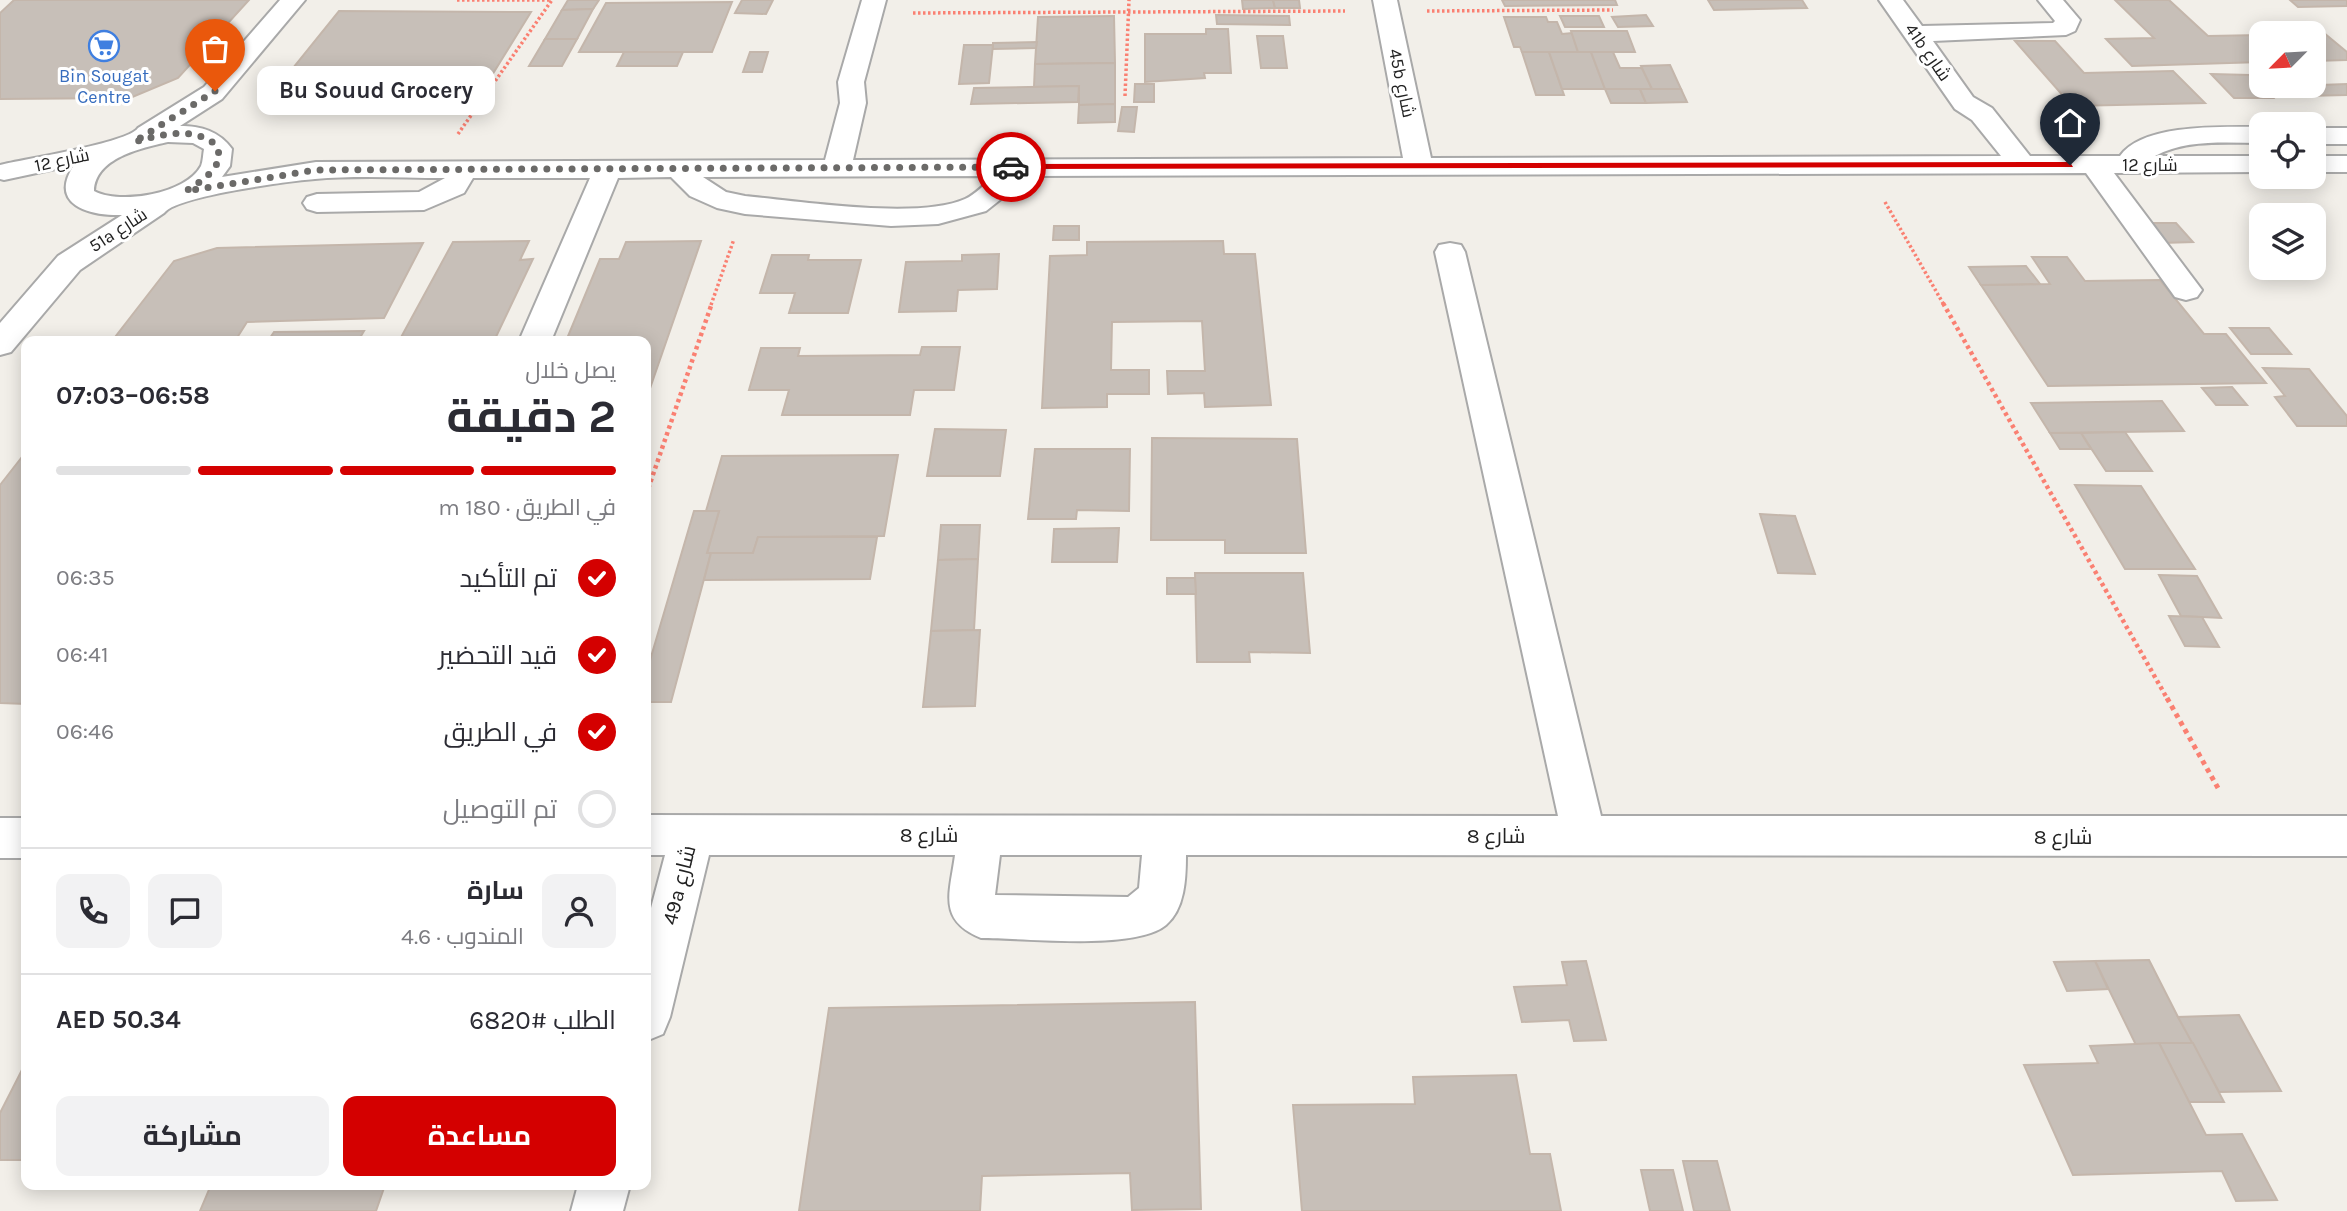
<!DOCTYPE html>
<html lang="ar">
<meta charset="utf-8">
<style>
:root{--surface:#fff;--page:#f2f2f3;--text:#2b2b33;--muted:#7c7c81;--line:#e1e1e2;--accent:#d40000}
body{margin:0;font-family:Karla,Cairo,sans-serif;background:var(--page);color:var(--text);direction:rtl;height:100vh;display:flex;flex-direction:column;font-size:26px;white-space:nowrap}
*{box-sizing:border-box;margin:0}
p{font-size:23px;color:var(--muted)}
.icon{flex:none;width:38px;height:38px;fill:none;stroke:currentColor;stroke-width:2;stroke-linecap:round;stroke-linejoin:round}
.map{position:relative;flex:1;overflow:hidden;direction:ltr}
.sheet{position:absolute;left:21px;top:336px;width:630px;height:854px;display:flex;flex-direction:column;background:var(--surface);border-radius:14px;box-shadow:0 4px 18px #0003;direction:rtl}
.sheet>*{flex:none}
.needle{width:46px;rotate:246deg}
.fabs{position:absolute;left:2249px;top:21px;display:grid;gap:14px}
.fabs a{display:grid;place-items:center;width:77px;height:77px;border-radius:14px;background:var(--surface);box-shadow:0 4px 18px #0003;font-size:35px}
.pin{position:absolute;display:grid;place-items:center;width:60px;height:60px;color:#fff;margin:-72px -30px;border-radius:50% 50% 50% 0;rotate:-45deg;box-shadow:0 0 7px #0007}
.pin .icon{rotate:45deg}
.courier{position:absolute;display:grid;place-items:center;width:70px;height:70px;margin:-35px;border:5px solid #d40000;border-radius:50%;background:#fff;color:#222;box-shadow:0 2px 9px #0007}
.bubble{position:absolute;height:49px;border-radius:14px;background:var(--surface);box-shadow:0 4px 18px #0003;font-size:23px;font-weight:700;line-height:49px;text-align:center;direction:rtl}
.overview em{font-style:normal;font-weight:700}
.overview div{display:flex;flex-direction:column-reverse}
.overview{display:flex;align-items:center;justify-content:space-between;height:119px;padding:0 35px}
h1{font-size:46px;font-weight:700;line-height:52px}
.bar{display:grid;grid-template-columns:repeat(4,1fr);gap:10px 7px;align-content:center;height:84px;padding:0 35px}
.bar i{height:9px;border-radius:5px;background:var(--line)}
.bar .current{background:var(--accent)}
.bar p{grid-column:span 4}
.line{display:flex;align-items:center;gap:18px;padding:0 35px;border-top:2px solid var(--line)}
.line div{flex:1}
.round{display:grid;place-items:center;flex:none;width:74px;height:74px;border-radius:14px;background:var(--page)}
ol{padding:0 35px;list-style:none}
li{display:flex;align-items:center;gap:21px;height:77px}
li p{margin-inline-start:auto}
li .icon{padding:7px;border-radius:50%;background:var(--accent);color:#fff;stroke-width:4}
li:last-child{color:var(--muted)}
li i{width:38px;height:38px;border:4px solid var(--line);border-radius:50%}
.button{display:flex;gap:14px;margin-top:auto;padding:14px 35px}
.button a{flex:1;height:80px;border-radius:14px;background:var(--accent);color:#fff;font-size:28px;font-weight:700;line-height:80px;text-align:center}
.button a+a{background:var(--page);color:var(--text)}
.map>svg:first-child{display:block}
.building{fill:#c7bfb8;stroke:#c4b6ab;stroke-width:2}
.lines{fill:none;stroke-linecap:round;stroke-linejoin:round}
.minor-casing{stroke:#a9a9a9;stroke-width:4}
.path-far2{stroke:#fa8072;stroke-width:3.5;stroke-dasharray:2.5 2.5;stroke-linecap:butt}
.path-far1{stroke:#fa8072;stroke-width:4.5;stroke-dasharray:3.5 3.5;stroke-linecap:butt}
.path{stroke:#fa8072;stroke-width:5;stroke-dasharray:4.5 4.5;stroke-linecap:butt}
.minor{fill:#fff;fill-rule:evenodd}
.route{fill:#d40000}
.done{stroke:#6b6a68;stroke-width:7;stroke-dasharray:0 12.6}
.labels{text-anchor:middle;stroke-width:6;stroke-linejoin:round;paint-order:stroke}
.far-street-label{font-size:18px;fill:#222;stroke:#fff}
.far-shop-label{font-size:18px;fill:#366cbe;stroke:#fff}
.street-label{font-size:21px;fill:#222;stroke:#fff}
</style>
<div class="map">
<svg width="2347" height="1211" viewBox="0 0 2347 1211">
<rect width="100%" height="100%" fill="#f2efe9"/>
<g class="building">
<polygon points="14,0 249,0 178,78 130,98 0,99 0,13"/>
<polygon points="568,0 599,0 593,9 562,10"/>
<polygon points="742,0 773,0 766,14 735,13"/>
<polygon points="1242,0 1273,0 1275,8 1243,9"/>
<polygon points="1273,0 1299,0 1300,8 1275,8"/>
<polygon points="1502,0 1615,0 1617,5 1505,6"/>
<polygon points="1708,0 1802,0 1807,8 1714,10"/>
<polygon points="2115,0 2169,0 2208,36 2261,35 2261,62 2132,66 2106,39 2154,38"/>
<polygon points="2290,0 2347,0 2347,6 2298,7"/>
<polygon points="732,2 712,52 579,52 606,3"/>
<polygon points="593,9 577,39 545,39 562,10"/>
<polygon points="339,11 531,12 468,114 306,114 276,89"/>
<polygon points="1216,15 1289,16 1290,25 1217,24"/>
<polygon points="1646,15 1653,26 1618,27 1612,17"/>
<polygon points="1114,16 1115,63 1035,64 1038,17"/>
<polygon points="1560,16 1599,16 1604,27 1565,27"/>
<polygon points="1504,17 1546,17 1548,22 1557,22 1562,34 1572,33 1578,52 1522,52 1520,47 1514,47"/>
<polygon points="1206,29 1228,29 1231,73 1204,73 1205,78 1145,82 1145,34 1206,34"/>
<polygon points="1571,31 1627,31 1635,52 1578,52"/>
<polygon points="2310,33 2324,33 2347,52 2347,60 2314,61 2314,33"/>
<polygon points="1257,36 1283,36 1287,68 1261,68"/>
<polygon points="545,39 577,39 562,66 529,66"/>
<polygon points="2015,41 2055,41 2084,73 2173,71 2205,103 2072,106"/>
<polygon points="1037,42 1036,48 993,49 993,43"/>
<polygon points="964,45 993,45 989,83 959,84"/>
<polygon points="624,52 683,52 677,66 617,66"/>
<polygon points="750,52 768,52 762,72 743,72"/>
<polygon points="1522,52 1549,52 1564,95 1536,95"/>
<polygon points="1549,52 1591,52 1605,89 1562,89"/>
<polygon points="1591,52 1613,52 1620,68 1642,68 1652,89 1605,89"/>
<polygon points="1115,63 1115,104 1079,105 1079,86 1034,87 1035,64"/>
<polygon points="1670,65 1681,89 1652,89 1641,66"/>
<polygon points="2211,74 2250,75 2273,98 2234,98"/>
<polygon points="1135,84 1154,84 1154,102 1134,102"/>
<polygon points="2347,84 2347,95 2305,96 2294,86"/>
<polygon points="1079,86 1078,102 971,104 974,88"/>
<polygon points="1605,89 1640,89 1646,103 1611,103"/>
<polygon points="1640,89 1681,89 1687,102 1646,103"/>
<polygon points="1115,104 1115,122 1078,123 1079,105"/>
<polygon points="1122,107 1137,107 1134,132 1118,131"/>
<polygon points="2144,223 2176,223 2193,242 2161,243"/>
<polygon points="1054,226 1079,226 1079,240 1053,240"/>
<polygon points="529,241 520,260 533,259 494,341 399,341 453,242"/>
<polygon points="701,241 646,400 646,341 566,341 600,259 619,259 626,242"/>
<polygon points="1223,241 1224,254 1255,254 1271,405 1205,407 1204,393 1168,394 1167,371 1205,371 1202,321 1112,322 1111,370 1149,370 1149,394 1107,394 1107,407 1042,408 1050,256 1087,255 1087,242"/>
<polygon points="423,243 384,318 247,322 235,341 112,341 174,261 217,248"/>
<polygon points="999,254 997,289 958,290 956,311 899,312 906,262 962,261 962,255"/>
<polygon points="772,255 809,255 808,260 861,260 848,313 789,313 795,293 760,293"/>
<polygon points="2032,257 2067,257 2085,281 2160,280 2204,334 2226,334 2266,383 2048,386 1981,285 2050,284"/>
<polygon points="2026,266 2040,284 1981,285 1969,267"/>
<polygon points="2230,328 2269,328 2291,354 2251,354"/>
<polygon points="364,331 358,341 268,341 274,332"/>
<polygon points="922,347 960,347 954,390 914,390 910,415 782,415 789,390 749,390 761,348 800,348 798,356 920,355"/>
<polygon points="2263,368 2309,369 2347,416 2347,426 2297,426 2275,397 2285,396"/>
<polygon points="2232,387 2247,405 2216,405 2202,388"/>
<polygon points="2162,401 2184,431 2050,433 2031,403"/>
<polygon points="935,429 1006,430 1000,476 927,476"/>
<polygon points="2125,432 2152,471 2106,471 2081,433"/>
<polygon points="2050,433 2081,433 2091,449 2060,449"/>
<polygon points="1152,438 1297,439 1306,553 1225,553 1225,540 1151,540"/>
<polygon points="1035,449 1130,449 1129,511 1077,510 1076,519 1028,519"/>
<polygon points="26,452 26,704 0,703 0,485"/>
<polygon points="898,455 884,536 758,537 753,553 707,553 719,511 706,511 722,456"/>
<polygon points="2075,485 2141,486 2195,569 2125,569"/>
<polygon points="694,511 719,511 707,553 711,553 671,702 646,702 646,674"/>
<polygon points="1760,514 1795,516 1815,574 1778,573"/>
<polygon points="941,525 980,525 978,559 938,560"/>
<polygon points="1119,528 1117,562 1052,562 1054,529"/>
<polygon points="758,537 877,537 870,579 704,580 711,553 753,553"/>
<polygon points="978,559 974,630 931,631 938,560"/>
<polygon points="1195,573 1303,573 1310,653 1249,652 1250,662 1197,662"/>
<polygon points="2159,575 2197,576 2221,618 2181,616"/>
<polygon points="1167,578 1195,578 1196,594 1167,594"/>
<polygon points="2169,616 2202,617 2219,647 2185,646"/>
<polygon points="980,630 975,706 923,707 931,631"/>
<polygon points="2149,960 2178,1017 2193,1043 2136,1045 2095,961"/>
<polygon points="1586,961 1606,1040 1574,1041 1569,1020 1522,1022 1514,987 1567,985 1562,962"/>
<polygon points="2095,961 2108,989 2067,991 2054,962"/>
<polygon points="1195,1002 1201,1209 1132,1210 1130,1173 982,1176 980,1211 799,1211 829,1008"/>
<polygon points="2239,1015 2281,1091 2219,1092 2178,1017"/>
<polygon points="2159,1043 2193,1043 2224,1102 2189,1102"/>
<polygon points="2159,1043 2206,1135 2242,1134 2277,1200 2236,1201 2222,1171 2073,1175 2024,1065 2098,1063 2090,1046"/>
<polygon points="26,1062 26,1160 0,1160 0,1113"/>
<polygon points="1516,1075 1530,1154 1550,1154 1561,1211 1302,1211 1293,1105 1415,1104 1413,1077"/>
<polygon points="1683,1161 1717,1161 1730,1211 1694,1211"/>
<polygon points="1641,1170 1673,1170 1683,1211 1650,1211"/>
<polygon points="211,1185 385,1185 376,1211 200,1211"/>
</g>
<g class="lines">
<g class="minor-casing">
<g id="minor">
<path d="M280 0H305L222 99 180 126C201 126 219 131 232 149L230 166 222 177 316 162 825 160 840 103 838 82 862 0H886L864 82 866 103 853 160 1403 158 1373 0H1397L1431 158 2001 156 1972 120 1955 109 1879 0H1903L1922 26 2053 23 2055 21 2038 0H2063L2080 20 2075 31 2066 35 1933 41 1973 97 1992 108 2030 156H2120C2143 123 2225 127 2261 127V143C2226 143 2187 139 2155 156H2261V172L2114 173 2202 290 2197 297 2186 300 2175 297 2086 173 1030 176 986 211 938 224 891 226 745 214 717 208 690 196 671 177 618 178 551 341H519L590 178H473L464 193 424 210 317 212 307 209 303 203 307 197 317 194 419 192 445 178C402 178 358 175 315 179 290 181 176 196 164 213L80 270 11 352 0 355V323L58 256 122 215C89 216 48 205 74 165L4 180 0 179V165C24 159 128 143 138 128L204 87ZM168 142 193 143 204 149C203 154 203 161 201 166 186 194 120 205 94 191 95 158 141 148 168 142ZM994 176C985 184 975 195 965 199 918 220 799 201 745 196L726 192 703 177Z"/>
<rect x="2314" y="128" width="33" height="16"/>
<rect x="2314" y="156" width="33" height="16"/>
<path d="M1450 243 1461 245 1465 252 1601 816H2347V856L1186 855C1186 878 1185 909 1166 925 1135 951 1023 938 981 938 937 920 950 893 955 855H709L670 1017 663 1034 646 1041V927L665 855H646V815L1558 816 1435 252 1439 245ZM1000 855H1142L1139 888 1128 897 995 895Z"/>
<rect x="0" y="818" width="26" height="40"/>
<polygon points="578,1185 630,1185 623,1211 571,1211"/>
</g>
</g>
<g class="path-far2">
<polyline points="457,0 552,0"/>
<polyline points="1427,11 1613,10"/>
<polyline points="913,13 1345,11"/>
<polyline points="1125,96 1129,0"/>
<polyline points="458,134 552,0"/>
<polyline points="1885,202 1944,305"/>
<polyline points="711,305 734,239"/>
</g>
<g class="path-far1">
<polyline points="1943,303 2168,700"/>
<polyline points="646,495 712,303"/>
</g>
<polyline class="path" points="2167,698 2218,788"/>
<use href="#minor" class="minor"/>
</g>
<polygon class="route" points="2070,162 2073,167 1011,169 1007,167 1011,164"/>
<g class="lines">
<path class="done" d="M215 91 134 142C159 135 192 126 215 144 229 165 201 181 186 191L316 170 1011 167"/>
</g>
<defs>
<g id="supermarket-ring" transform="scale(1.575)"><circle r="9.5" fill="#fff" stroke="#3f7fe0" stroke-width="1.5"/><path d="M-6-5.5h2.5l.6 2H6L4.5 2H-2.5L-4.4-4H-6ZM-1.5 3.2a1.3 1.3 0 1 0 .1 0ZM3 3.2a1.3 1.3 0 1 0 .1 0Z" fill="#3f7fe0"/></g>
</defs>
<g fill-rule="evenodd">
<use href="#supermarket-ring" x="104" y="46"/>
</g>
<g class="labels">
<g class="far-street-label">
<text transform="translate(1928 52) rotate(55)" y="6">41b شارع</text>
<text transform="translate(1402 83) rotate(78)" y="6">45b شارع</text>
<text transform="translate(62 160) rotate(-12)" y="6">شارع 12</text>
<text x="2150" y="171">شارع 12</text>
<text transform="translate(118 230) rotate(-33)" y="6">51a شارع</text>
</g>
<g class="far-shop-label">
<text x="104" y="82">Bin Sougat<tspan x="104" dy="21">Centre</tspan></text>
</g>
<g class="street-label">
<text x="929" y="842">شارع 8</text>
<text x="1496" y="843">شارع 8</text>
<text x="2063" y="844">شارع 8</text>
<text transform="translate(679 885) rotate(-76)" y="7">49a شارع</text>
</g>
</g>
</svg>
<div class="fabs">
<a><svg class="needle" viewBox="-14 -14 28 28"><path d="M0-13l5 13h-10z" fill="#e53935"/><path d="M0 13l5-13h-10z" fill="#7c7c81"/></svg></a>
<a><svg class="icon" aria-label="locate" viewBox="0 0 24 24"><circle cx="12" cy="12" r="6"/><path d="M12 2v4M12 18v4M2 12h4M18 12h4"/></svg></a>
<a><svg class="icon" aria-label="layers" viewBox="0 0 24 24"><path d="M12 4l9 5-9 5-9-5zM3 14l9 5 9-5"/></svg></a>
</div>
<div class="pin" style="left:215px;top:91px;background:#ea580c"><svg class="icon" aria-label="bag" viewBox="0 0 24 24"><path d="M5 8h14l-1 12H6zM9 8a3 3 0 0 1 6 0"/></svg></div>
<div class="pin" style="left:2070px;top:165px;background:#1f2937"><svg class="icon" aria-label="home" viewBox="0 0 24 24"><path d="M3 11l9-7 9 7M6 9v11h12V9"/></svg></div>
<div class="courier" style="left:1011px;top:167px"><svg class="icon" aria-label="car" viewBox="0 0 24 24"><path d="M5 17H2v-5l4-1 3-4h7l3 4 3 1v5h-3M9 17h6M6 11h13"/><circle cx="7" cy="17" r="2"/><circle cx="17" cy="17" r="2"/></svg></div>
<div class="bubble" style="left:257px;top:66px;width:238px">Bu Souud Grocery</div>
<section class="sheet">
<div class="overview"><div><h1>2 دقيقة</h1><p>يصل خلال</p></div><em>06:58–07:03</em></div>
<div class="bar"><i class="current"></i><i class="current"></i><i class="current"></i><i></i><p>في الطريق · 180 m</p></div>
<ol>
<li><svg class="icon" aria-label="check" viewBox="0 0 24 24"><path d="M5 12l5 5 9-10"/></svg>تم التأكيد<p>06:35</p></li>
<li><svg class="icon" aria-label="check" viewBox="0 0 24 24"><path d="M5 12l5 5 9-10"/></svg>قيد التحضير<p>06:41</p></li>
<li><svg class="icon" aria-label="check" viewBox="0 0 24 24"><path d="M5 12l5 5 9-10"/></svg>في الطريق<p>06:46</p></li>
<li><i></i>تم التوصيل</li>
</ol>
<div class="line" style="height:126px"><a class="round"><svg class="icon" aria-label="person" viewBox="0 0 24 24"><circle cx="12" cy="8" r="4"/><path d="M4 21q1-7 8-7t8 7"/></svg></a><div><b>سارة</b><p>المندوب · 4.6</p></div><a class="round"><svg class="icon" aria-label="chat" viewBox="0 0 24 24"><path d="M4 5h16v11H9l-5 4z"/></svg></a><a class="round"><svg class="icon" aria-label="phone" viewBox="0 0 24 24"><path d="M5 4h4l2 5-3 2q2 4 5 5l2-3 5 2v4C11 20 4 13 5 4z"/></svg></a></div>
<div class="line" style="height:91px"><div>الطلب #6820</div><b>AED 50.34</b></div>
<div class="button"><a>مساعدة</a><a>مشاركة</a></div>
</section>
</div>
